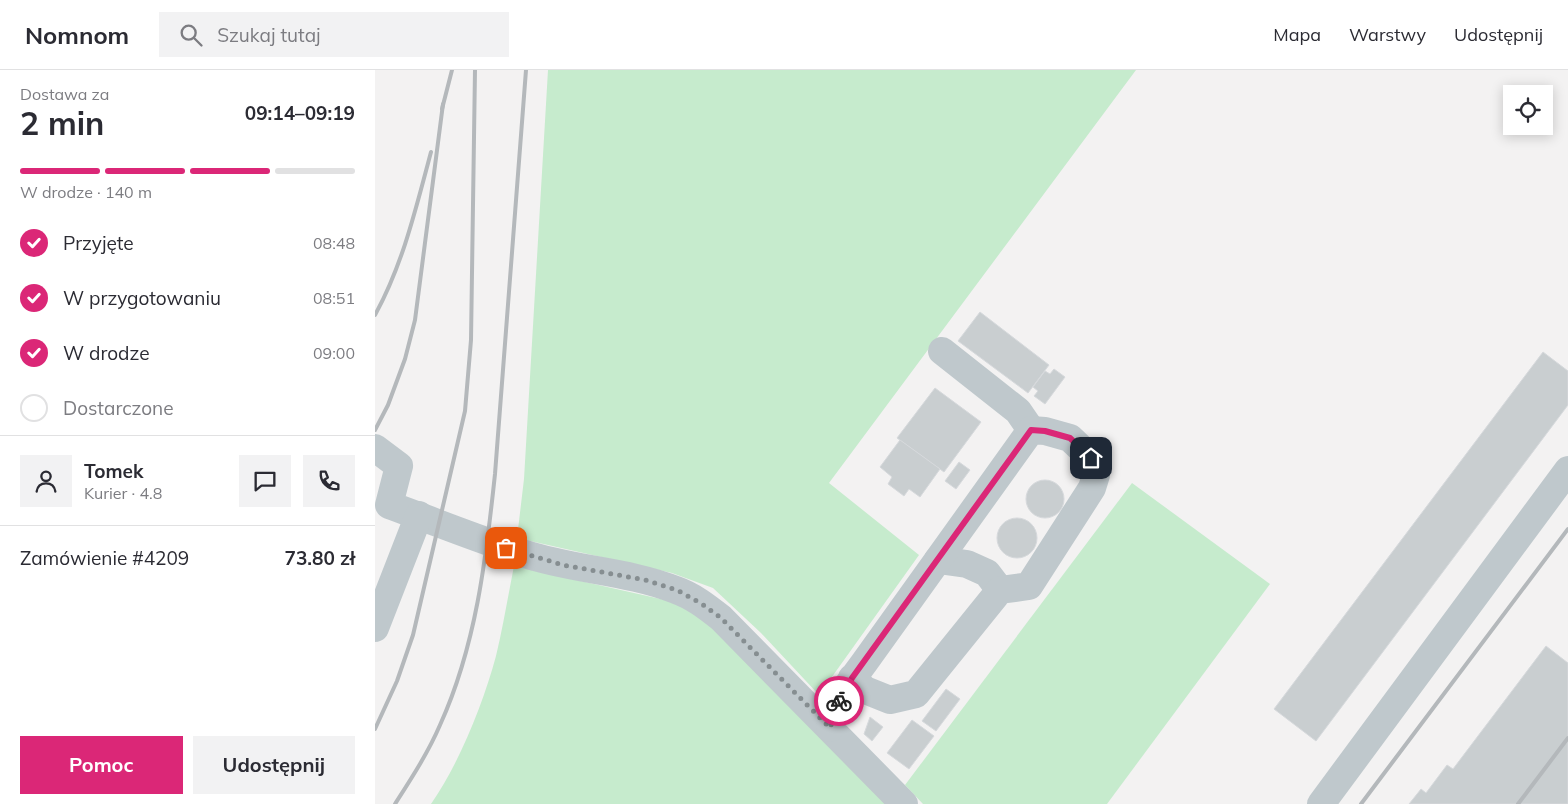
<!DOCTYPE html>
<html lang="pl">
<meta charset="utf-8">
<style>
:root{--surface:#fff;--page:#f2f2f3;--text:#2b2b33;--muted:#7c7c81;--line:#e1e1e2;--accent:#db2777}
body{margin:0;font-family:Mulish,sans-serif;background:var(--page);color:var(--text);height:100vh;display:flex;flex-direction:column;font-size:19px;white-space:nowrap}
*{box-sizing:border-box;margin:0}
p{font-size:16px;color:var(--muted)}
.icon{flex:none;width:28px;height:28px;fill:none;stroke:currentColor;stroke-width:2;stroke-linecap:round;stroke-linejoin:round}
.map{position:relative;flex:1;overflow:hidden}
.panel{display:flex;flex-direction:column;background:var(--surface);width:375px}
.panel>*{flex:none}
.buttons{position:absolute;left:1128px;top:15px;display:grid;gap:10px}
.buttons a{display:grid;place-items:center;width:50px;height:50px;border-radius:0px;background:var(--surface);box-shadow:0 2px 12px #0003;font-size:25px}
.pin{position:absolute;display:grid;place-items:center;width:42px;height:42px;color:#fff;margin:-21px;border-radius:10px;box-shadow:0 2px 8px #0006}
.courier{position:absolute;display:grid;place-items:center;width:50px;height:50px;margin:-25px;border:4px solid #db2777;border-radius:50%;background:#fff;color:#222;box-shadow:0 1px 6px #0007}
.head em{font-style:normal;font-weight:700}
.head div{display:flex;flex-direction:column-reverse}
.head{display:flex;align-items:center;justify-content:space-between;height:85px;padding:0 20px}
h1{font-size:32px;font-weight:700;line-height:38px}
.bar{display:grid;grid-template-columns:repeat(4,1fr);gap:8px 5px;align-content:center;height:60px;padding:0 20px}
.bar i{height:6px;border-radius:4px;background:var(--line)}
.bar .selected{background:var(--accent)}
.bar p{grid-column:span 4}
.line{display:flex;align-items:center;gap:12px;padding:0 20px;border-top:1px solid var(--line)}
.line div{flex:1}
.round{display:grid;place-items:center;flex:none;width:52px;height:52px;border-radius:0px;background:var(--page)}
ol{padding:0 20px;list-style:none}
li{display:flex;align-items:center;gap:15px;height:55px}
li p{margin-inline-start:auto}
li .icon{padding:5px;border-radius:50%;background:var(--accent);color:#fff;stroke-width:4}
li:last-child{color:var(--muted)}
li i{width:28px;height:28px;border:2px solid var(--line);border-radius:50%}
.button{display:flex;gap:10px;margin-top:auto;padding:10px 20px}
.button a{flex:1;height:58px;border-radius:0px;background:var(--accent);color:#fff;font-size:20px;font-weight:700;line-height:58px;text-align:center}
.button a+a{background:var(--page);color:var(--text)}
header{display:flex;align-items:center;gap:30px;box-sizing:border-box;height:70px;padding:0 25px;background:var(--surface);border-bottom:1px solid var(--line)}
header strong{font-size:24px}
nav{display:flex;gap:28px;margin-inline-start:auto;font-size:18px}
.search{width:350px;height:45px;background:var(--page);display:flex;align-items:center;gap:12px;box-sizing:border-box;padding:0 18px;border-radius:0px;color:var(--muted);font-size:19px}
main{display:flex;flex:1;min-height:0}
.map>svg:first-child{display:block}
.green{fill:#c6ebcd}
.building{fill:#c9ced0;stroke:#d6d9dc}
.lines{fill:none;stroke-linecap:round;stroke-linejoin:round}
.minor{stroke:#bfc8cc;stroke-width:28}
.rail{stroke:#b4b8bb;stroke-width:4}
.done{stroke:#868e91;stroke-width:5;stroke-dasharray:0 9}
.route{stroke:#db2777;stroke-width:6}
</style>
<header>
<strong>Nomnom</strong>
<div class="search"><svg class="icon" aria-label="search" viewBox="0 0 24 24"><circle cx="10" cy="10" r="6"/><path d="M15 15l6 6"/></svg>Szukaj tutaj</div>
<nav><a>Mapa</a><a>Warstwy</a><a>Udostępnij</a></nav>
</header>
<main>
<section class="panel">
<div class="head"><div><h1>2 min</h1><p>Dostawa za</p></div><em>09:14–09:19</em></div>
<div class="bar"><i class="selected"></i><i class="selected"></i><i class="selected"></i><i></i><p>W drodze · 140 m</p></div>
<ol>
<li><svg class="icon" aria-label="check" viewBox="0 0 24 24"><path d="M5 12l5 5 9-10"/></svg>Przyjęte<p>08:48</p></li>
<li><svg class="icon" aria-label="check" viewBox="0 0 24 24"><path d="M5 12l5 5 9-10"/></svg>W przygotowaniu<p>08:51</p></li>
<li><svg class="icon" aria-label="check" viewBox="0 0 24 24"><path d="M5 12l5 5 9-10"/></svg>W drodze<p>09:00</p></li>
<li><i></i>Dostarczone</li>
</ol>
<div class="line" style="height:90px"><a class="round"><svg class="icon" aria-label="person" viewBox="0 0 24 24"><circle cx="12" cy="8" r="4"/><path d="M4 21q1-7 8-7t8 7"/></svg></a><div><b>Tomek</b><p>Kurier · 4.8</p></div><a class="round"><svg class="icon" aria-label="chat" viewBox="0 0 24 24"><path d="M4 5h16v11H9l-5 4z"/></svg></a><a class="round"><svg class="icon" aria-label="phone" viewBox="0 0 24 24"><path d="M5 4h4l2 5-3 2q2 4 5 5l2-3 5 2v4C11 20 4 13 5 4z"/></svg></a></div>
<div class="line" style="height:65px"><div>Zamówienie #4209</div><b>73.80 zł</b></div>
<div class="button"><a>Pomoc</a><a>Udostępnij</a></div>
</section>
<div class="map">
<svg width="1193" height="734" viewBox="0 0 1193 734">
<rect width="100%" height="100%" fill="#f3f2f2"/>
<g class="green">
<polygon points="173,0 761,0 454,413 544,485 444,625 386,563 338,518 297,503 142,468 149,409"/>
<polygon points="757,413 895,514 732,734 548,734 530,715"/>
<path d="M139 496 299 532 331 549 513 734H56C84 694 108 634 121 586 128 557 133 526 139 496Z"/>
</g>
<g class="building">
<polygon points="605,242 674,295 653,323 583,271"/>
<polygon points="1168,282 1193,301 1193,335 941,671 899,639"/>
<polygon points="679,299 690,307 670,334 659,326 663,321 658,317 670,301 675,304"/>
<polygon points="560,318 606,352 569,402 522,368"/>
<polygon points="525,370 565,399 545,427 534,419 529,426 513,414 517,407 505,397"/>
<polygon points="584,392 595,400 581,419 570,411"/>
<circle cx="670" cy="429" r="19"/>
<circle cx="642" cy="468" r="20"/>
<polygon points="1171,576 1193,593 1193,734 1034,734 1046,719 1051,723 1072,695 1078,699"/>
<polygon points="571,619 585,629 561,661 547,651"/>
<polygon points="495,647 508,657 497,671 489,664"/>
<polygon points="537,650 559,666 534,699 512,683"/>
</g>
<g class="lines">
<g class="minor">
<polyline points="567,281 643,341 656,360"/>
<path d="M0 378 24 396 14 435C59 451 104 470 150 484 199 500 253 501 301 520 318 526 332 537 346 548L529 734"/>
<polyline points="563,490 592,494 612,503 625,520"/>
<polyline points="0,558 44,445"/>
<polyline points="455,658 466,624 489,593 656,360 670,361 695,368 716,388 721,405 717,418 654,516 625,520 541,624 515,630 490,620 477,608"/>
<polyline points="946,734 1193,400"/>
</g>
<g class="rail">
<polyline points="67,39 77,0"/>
<path d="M0 245C28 194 41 138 56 82"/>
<polyline points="0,360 13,335 30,289 40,250 68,34"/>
<polyline points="0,659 22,611 38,565 90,341 96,270 100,0"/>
<path d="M20 734C36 709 53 683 65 655 101 576 111 489 120 404L151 0"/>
<polyline points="986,734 1193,459"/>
<polyline points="1143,734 1193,668"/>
</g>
</g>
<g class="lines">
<polyline class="done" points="131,478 188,495 270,510 302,520 327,534 346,548 455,658 464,631"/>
<polyline class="route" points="464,631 477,608 656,360 670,361 695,368 716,388"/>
</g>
</svg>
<div class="buttons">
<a><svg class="icon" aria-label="locate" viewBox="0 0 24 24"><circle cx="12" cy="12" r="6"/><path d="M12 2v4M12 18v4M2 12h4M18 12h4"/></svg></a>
</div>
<div class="pin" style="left:131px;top:478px;background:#ea580c"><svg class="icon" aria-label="bag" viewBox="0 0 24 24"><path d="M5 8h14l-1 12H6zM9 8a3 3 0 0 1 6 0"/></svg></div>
<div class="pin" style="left:716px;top:388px;background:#1f2937"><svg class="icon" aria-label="home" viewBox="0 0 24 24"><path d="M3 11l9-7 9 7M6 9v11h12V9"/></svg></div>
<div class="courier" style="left:464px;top:631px"><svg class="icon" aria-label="bike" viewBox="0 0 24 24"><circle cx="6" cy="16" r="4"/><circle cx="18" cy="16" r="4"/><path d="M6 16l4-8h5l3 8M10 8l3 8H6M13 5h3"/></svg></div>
</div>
</main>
